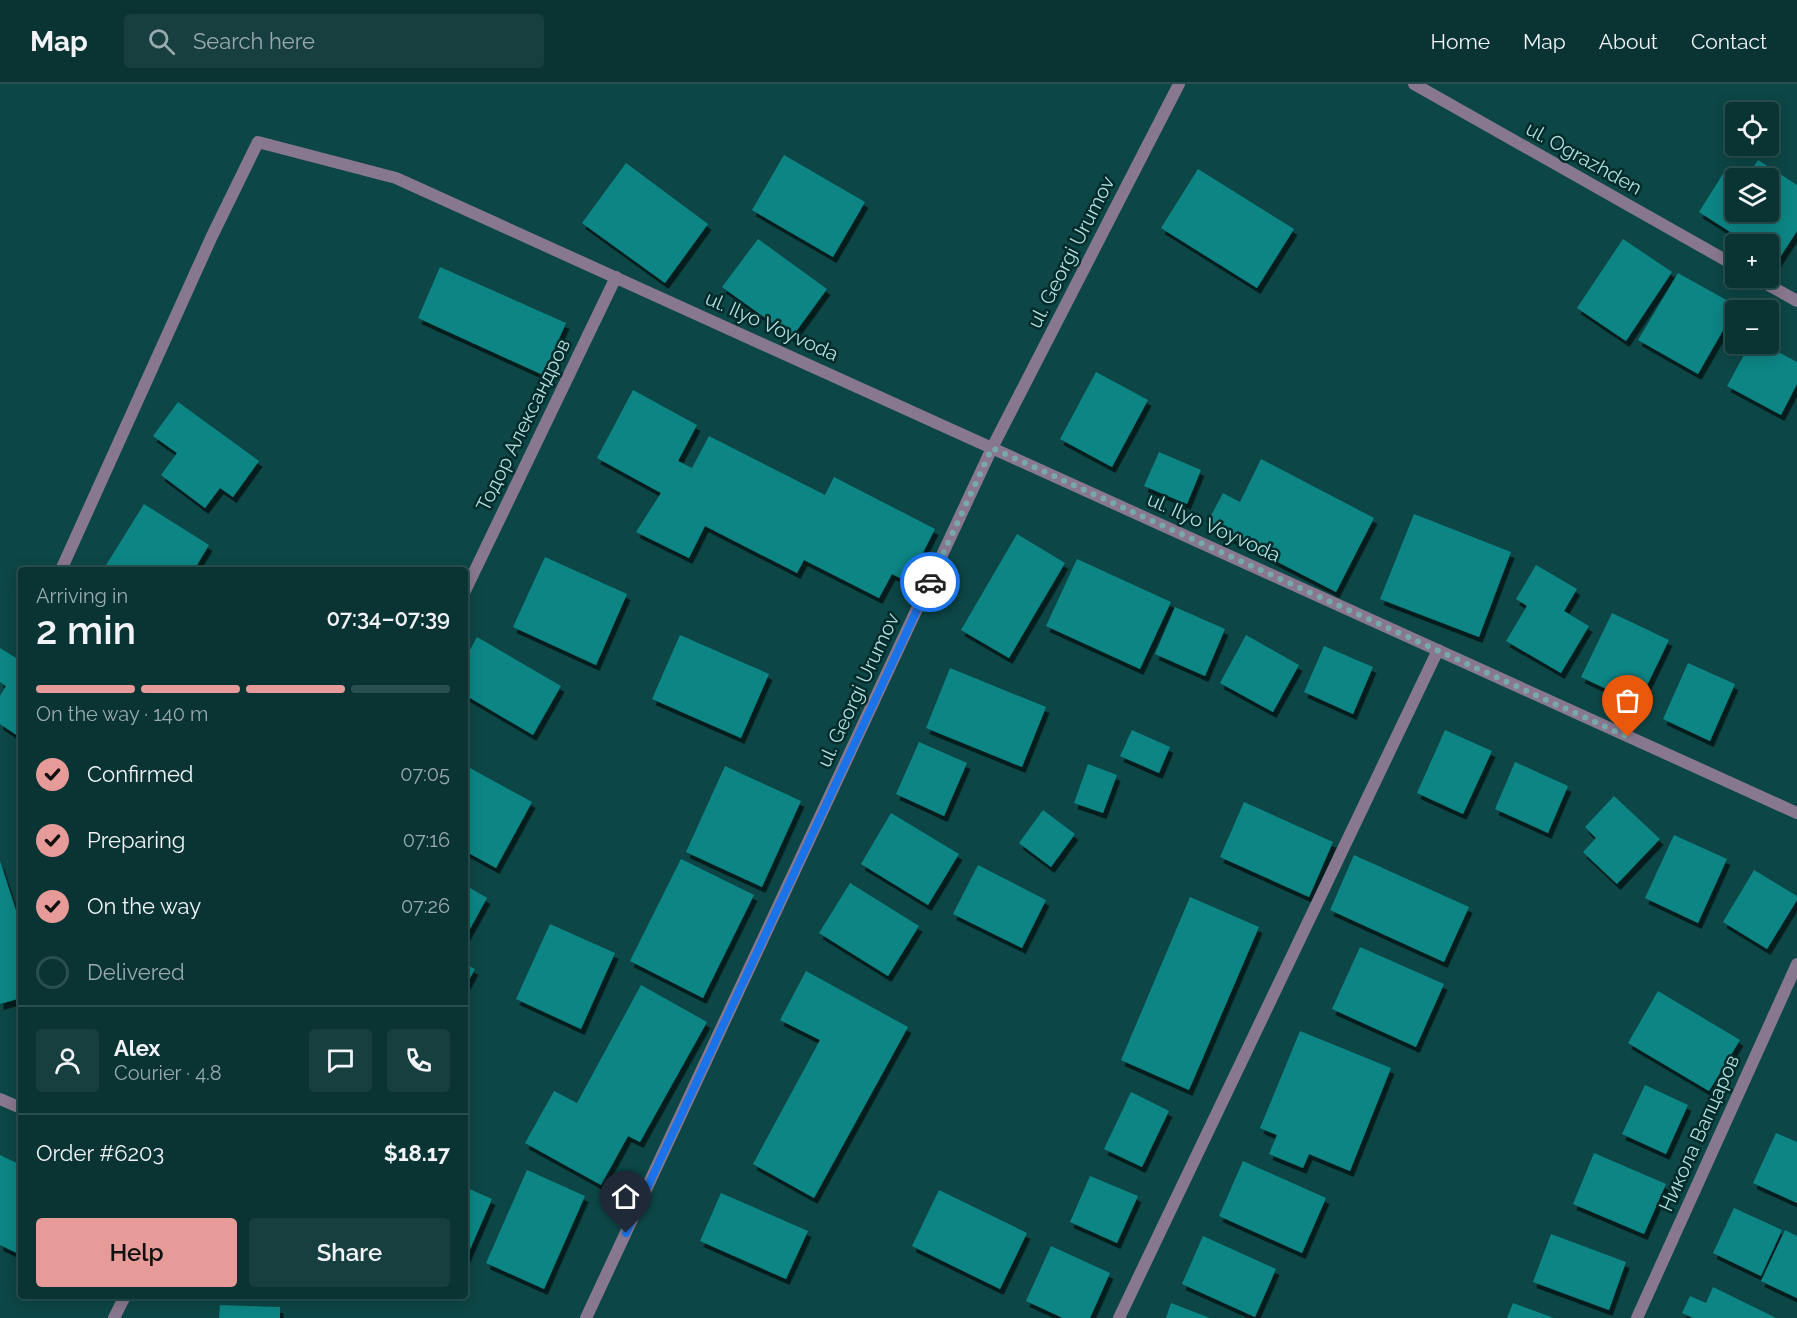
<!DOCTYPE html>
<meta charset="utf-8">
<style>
:root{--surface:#0a3434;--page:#183f40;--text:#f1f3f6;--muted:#99aaac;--line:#2a4f4f;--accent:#e69b98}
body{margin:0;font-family:Raleway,sans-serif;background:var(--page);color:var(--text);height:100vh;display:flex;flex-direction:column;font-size:22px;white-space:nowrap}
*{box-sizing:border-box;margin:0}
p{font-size:20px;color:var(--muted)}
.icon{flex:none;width:33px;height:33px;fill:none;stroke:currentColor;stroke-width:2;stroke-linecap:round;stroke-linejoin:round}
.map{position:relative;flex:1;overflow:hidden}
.drawer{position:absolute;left:18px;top:483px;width:450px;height:732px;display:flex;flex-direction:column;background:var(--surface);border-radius:6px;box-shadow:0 3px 15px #0003,0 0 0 2px var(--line)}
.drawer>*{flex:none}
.controls{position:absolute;left:1725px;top:18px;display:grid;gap:12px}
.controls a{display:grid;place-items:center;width:54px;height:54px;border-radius:6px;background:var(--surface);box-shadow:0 3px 15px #0003,0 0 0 2px var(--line);font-size:30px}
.pin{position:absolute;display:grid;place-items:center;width:51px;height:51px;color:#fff;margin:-62px -26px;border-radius:50% 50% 50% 0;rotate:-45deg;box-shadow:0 0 6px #0007}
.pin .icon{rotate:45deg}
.courier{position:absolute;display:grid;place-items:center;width:60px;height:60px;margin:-30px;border:4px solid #1a73e8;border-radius:50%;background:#fff;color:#222;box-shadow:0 2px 8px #0007}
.summary em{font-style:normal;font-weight:600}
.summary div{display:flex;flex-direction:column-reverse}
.summary{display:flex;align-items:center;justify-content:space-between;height:102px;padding:0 18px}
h1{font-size:39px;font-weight:600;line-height:45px}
.bar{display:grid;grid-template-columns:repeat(4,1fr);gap:9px 6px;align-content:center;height:72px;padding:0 18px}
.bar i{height:8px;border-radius:4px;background:var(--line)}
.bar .on{background:var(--accent)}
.bar p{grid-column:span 4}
.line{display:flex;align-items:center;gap:15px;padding:0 18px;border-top:2px solid var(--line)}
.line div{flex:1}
.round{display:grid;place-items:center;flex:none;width:63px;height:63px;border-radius:6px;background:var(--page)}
ol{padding:0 18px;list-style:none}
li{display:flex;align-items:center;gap:18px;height:66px}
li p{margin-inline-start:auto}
li .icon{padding:6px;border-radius:50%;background:var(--accent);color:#111;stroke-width:4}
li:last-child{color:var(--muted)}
li i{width:33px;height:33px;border:3px solid var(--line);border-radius:50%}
.button{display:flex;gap:12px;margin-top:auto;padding:12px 18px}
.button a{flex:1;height:69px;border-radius:6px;background:var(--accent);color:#111;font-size:24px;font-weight:600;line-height:69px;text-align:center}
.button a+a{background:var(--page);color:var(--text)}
header{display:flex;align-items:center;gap:36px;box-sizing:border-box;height:84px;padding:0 30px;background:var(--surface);border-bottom:2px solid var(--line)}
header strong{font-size:28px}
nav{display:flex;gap:33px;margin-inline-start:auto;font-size:21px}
.search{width:420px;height:54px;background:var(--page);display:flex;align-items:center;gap:15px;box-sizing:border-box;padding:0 21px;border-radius:6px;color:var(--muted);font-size:22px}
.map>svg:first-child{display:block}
.building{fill:#0b8585;filter:url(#shadow)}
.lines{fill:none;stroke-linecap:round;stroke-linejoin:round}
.street{stroke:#88788f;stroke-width:12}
.done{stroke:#78a9a9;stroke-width:6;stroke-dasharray:0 10.8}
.route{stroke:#1a73e8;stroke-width:8}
.labels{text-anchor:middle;stroke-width:5;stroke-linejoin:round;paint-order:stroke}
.street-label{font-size:20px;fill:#b2dfde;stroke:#002b2b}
</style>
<header>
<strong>Map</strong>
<div class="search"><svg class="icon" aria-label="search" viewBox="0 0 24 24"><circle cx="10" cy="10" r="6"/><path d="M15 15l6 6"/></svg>Search here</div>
<nav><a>Home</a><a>Map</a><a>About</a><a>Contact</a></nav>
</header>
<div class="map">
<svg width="1797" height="1234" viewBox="0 0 1797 1234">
<defs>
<filter id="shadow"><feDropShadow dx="3.5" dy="6" stdDeviation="0" flood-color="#0009"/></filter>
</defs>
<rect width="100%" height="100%" fill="#0d4646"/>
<g class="building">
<polygon points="784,71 865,118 833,173 752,126"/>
<polygon points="1758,76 1797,101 1797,147 1777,178 1768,173 1768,160 1749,160 1699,128 1723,90 1736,98 1736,128 1768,128 1768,94 1746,94"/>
<polygon points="626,79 708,140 665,199 582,139"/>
<polygon points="1198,85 1294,145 1257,204 1161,144"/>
<polygon points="758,155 827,205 792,253 722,203"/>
<polygon points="1623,155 1672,188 1626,257 1577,224"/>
<polygon points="440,183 566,239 543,291 418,234"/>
<polygon points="1678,189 1737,222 1698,290 1638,256"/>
<polygon points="1750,260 1763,260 1797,278 1797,300 1781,331 1727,302"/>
<polygon points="1096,288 1148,316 1112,383 1060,355"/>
<polygon points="633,306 697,341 678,377 692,384 709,352 825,411 834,393 935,445 908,498 892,490 879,514 804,476 797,489 705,442 689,474 636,448 661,409 597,374"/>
<polygon points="178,318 259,377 233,413 220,404 205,424 161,391 177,369 153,352"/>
<polygon points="1159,368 1201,386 1187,420 1144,402"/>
<polygon points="1261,375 1374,434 1336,508 1206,441 1223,409 1240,418"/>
<polygon points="144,420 209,461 194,486 103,486"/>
<polygon points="1414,430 1511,468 1479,553 1380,515"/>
<polygon points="1017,450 1065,479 1009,574 961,546"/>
<polygon points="545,473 627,510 596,581 513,543"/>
<polygon points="1077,475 1171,518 1140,585 1046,542"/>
<polygon points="1536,481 1577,505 1564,527 1589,542 1561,589 1506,557 1527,522 1516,515"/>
<polygon points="1175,523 1225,545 1205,592 1155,570"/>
<polygon points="1612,529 1669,556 1638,620 1581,593"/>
<polygon points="680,551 769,590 741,654 652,615"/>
<polygon points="1246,551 1299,581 1273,628 1220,599"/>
<polygon points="477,553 561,602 533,651 465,611 465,575"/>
<polygon points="1324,562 1373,583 1353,630 1304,608"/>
<polygon points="0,564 21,577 21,654 0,640 0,612 6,602 0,598"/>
<polygon points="1688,579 1735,600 1710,657 1663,635"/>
<polygon points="950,584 1046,623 1022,683 926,644"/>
<polygon points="1132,646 1170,663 1159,689 1120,672"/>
<polygon points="1445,646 1492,667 1463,730 1417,709"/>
<polygon points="919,658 967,679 944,732 896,710"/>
<polygon points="1515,678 1568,702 1548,749 1495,725"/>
<polygon points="1088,680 1117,691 1103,729 1074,719"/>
<polygon points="725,682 801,717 762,803 686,768"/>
<polygon points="470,684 532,718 496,784 465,767 465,694"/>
<polygon points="1614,712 1660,755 1617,800 1583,768 1596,754 1585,743"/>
<polygon points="1244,718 1333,758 1309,813 1220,773"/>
<polygon points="1043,726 1075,750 1051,783 1019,759"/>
<polygon points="891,729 959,770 928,821 861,780"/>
<polygon points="1674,751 1727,775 1698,839 1645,814"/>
<polygon points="1354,771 1469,823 1444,878 1330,826"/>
<polygon points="681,775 754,811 703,914 630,877"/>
<polygon points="0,777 21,842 21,914 0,920"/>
<polygon points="978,781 1046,816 1022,864 953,830"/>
<polygon points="1754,786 1797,812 1797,816 1767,865 1723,838"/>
<polygon points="850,799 919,842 888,892 819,849"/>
<polygon points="465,801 487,814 465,854"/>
<polygon points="1190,813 1259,843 1189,1006 1121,976"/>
<polygon points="550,840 615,869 581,945 516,915"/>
<polygon points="1360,863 1444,900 1416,963 1332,925"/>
<polygon points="465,880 475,885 465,903"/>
<polygon points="806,887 908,943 814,1114 753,1080 820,956 780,936"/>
<polygon points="641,901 707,938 640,1058 628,1052 601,1101 525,1059 554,1007 577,1019"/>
<polygon points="1658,907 1740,956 1709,1007 1628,959"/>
<polygon points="1300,947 1391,984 1350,1087 1309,1070 1303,1084 1269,1070 1277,1051 1260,1044"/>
<polygon points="1645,1001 1688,1021 1666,1070 1622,1050"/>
<polygon points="1131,1008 1169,1027 1142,1083 1104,1065"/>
<polygon points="1776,1049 1797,1058 1797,1119 1753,1099"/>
<polygon points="1594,1069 1666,1100 1644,1150 1573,1120"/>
<polygon points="0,1071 21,1081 21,1171 0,1161"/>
<polygon points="1243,1077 1326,1114 1302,1169 1219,1132"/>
<polygon points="527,1086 585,1112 544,1205 486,1179"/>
<polygon points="1090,1092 1138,1112 1117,1159 1070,1138"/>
<polygon points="465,1103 492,1115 465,1177"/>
<polygon points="939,1106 1027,1149 1000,1205 912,1162"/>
<polygon points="721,1109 808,1147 786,1195 700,1157"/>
<polygon points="1734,1124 1782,1146 1761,1192 1713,1169"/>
<polygon points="1785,1146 1797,1152 1797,1214 1761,1197"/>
<polygon points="1551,1150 1626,1178 1609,1226 1533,1198"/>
<polygon points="1203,1152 1276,1185 1255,1233 1182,1200"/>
<polygon points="1051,1162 1110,1189 1090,1234 1063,1234 1026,1217"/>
<polygon points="1713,1203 1776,1234 1693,1234 1682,1229 1690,1212 1706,1219"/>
<polygon points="1171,1219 1210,1234 1166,1234"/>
<polygon points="1513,1219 1554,1234 1507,1234"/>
<polygon points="220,1221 280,1223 280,1234 219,1234"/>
</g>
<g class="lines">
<g class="street">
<polyline points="1414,0 1736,182"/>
<polyline points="1756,194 1797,217"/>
<polyline points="61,486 212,152 258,58 396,94 1797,729"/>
<polyline points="465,507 616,193"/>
<polyline points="0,1015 21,1024"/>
<polyline points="114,1234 125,1212"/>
<polyline points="586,1234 992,364 1179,0"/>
<polyline points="1119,1234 1438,566"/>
<polyline points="1637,1234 1797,880"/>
</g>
</g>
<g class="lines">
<polyline class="done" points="930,498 992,364 1628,653"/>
<polyline class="route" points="626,1149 930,498"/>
</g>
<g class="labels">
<g class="street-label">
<text transform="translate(1584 74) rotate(29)" y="7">ul. Ograzhden</text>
<text transform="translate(1071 168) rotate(-63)" y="7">ul. Georgi Urumov</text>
<text transform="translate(772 242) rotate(24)" y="7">ul. Ilyo Voyvoda</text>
<text transform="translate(523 341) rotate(-64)" y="7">Тодор Александров</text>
<text transform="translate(1214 443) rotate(24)" y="7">ul. Ilyo Voyvoda</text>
<text transform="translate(858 606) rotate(-65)" y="7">ul. Georgi Urumov</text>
<text transform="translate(1699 1049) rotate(-66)" y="7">Никола Вапцаров</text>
</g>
</g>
</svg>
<div class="controls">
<a><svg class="icon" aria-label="locate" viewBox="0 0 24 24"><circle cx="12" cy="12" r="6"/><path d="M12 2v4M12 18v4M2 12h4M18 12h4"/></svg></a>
<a><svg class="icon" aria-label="layers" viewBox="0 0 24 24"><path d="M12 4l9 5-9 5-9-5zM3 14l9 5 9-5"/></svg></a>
<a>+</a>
<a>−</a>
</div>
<div class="pin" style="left:1628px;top:653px;background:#ea580c"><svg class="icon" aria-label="bag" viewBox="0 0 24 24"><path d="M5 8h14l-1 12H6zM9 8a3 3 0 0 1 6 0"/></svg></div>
<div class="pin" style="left:626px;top:1149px;background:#1f2937"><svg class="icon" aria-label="home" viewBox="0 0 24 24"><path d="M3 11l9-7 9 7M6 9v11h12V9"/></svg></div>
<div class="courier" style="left:930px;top:498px"><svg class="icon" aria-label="car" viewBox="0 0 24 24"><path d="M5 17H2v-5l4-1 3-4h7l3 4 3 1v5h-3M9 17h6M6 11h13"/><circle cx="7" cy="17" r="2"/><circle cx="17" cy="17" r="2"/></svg></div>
<section class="drawer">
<div class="summary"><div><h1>2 min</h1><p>Arriving in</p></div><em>07:34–07:39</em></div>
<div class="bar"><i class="on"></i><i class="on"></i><i class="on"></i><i></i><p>On the way · 140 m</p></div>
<ol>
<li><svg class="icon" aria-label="check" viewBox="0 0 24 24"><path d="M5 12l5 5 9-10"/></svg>Confirmed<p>07:05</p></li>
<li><svg class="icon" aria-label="check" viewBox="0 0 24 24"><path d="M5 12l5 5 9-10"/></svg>Preparing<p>07:16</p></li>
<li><svg class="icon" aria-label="check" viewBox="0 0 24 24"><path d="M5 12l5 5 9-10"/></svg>On the way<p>07:26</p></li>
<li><i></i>Delivered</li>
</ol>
<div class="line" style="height:108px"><a class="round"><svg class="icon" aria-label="person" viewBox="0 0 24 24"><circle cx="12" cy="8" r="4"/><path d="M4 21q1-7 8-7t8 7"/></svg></a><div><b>Alex</b><p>Courier · 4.8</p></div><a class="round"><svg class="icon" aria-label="chat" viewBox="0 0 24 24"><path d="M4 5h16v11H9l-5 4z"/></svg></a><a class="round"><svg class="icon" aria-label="phone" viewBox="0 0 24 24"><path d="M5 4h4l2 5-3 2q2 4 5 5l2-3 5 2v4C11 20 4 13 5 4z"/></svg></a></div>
<div class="line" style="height:78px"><div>Order #6203</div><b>$18.17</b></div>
<div class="button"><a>Help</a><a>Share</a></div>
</section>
</div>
